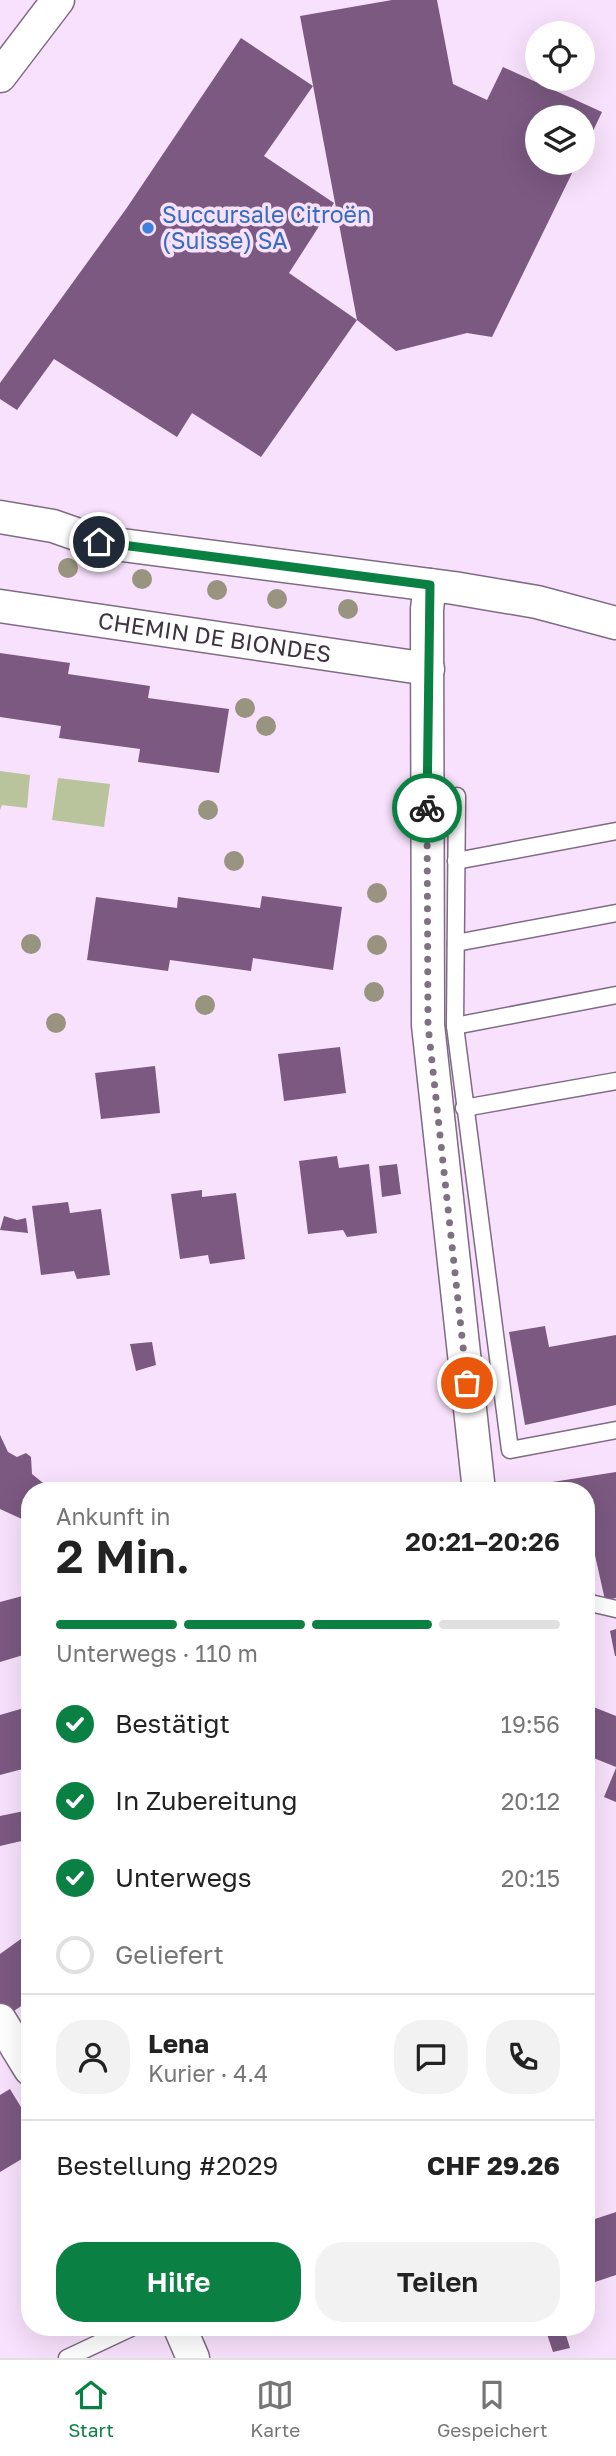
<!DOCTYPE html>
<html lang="de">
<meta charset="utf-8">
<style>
:root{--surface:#fff;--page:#f2f2f2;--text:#222;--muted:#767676;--line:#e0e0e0;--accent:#0b8043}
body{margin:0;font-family:"Golos Text",sans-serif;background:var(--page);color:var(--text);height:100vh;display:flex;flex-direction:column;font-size:26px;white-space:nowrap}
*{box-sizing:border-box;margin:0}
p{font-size:23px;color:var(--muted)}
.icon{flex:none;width:38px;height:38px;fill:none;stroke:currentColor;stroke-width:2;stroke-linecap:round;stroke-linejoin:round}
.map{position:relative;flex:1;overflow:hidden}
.sheet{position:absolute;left:21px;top:1482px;width:574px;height:854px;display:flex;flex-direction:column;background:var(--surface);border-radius:28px;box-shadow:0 7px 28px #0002}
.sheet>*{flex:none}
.controls{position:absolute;left:525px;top:21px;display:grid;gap:14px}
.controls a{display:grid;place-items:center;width:70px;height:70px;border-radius:50%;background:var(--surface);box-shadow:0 7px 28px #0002;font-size:35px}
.pin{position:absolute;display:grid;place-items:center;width:60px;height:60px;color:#fff;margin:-30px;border:4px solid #fff;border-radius:50%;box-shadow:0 2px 7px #0007}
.courier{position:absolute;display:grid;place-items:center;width:70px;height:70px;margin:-35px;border:5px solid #0b8043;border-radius:50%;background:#fff;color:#222;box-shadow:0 2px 9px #0007}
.headline em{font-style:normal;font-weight:600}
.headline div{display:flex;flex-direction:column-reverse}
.headline{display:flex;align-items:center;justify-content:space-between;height:119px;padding:0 35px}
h1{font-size:46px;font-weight:600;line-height:52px}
.bar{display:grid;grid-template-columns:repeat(4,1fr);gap:10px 7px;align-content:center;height:84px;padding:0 35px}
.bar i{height:9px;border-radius:5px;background:var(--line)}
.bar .on{background:var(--accent)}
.bar p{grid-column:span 4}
.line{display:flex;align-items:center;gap:18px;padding:0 35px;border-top:2px solid var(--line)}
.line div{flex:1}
.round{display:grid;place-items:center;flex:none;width:74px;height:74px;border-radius:28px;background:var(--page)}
ol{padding:0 35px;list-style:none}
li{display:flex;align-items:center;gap:21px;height:77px}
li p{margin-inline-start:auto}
li .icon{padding:7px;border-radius:50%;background:var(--accent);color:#fff;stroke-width:4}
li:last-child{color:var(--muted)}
li i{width:38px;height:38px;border:4px solid var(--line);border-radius:50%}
.button{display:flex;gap:14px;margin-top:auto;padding:14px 35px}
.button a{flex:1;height:80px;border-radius:28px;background:var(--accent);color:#fff;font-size:28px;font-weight:600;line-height:80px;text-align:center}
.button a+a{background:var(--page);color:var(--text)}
.menu{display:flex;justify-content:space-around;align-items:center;height:98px;border-top:2px solid var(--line);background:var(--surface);font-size:19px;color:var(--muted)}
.menu a{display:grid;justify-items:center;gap:4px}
.menu .on{color:var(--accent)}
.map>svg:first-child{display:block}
.green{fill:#b9c49c}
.building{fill:#7b5981}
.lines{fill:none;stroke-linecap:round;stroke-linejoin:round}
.service-casing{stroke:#7f6b83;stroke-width:19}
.minor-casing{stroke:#7f6b83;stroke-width:35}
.service{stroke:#fff;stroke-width:16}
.minor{stroke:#fff;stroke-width:32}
.tree{fill:#989480}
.done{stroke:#7e7180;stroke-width:7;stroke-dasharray:0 12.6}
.route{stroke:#0b8043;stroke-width:9}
.shop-dot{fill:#3f7fe0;stroke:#f8e1fc;stroke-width:2.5}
.labels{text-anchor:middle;stroke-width:7;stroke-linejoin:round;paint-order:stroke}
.shop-label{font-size:23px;fill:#366cbe;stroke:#f8e1fc;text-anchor:start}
.street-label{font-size:23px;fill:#3d343e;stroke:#f8e1fc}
</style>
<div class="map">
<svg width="616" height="2358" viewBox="0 0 616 2358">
<rect width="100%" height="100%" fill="#f8e1fc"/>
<g class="green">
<polygon points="0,771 30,775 27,808 2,805 0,810"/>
<polygon points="58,778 110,784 104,827 52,820"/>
</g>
<g class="building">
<polygon points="392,0 437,0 453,84 487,100 503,67 602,112 583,152 583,117 537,117 537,163 577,163 492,337 467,333 396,351 357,320 300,16"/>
<polygon points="241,38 313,86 264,156 334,203 289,273 357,320 261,457 192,413 177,437 54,359 17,410 0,399 0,383 126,209"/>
<polygon points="0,653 70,663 68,674 150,686 148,698 229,709 219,773 138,762 140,749 59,738 61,726 0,717"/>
<polygon points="262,896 342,907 333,970 253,958 251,971 170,960 168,971 87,960 96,897 177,908 178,897 260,908"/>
<polygon points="340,1047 346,1093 284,1101 278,1054"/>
<polygon points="155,1066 160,1113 101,1119 95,1073"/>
<polygon points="337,1156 339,1168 369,1164 377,1233 347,1237 343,1230 308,1234 299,1161"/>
<polygon points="397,1164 401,1194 382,1197 379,1166"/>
<polygon points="202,1190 202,1197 236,1193 245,1259 210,1264 208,1255 180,1259 171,1194"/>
<polygon points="68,1202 70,1213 101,1209 110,1275 77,1279 74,1271 41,1275 32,1206"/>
<polygon points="4,1216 17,1220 26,1218 28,1233 0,1230"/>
<polygon points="545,1326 549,1347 616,1335 616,1405 525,1425 509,1332"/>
<polygon points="152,1342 156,1365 136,1371 130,1344"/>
<polygon points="0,1435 8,1452 17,1457 26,1453 31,1457 32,1474 48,1487 45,1491 30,1491 30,1512 24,1520 0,1509"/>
<polygon points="616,1472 616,1598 605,1600 586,1515 586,1491 548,1491 546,1483"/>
<polygon points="30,1594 30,1653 0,1662 0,1602"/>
<polygon points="616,1629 616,1656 615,1656 610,1631"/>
<polygon points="586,1704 616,1716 616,1767 586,1755"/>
<polygon points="24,1708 30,1730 30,1767 0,1775 0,1715"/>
<polygon points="616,1768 616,1802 604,1797"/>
<polygon points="24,1811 30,1839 0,1846 0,1816"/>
<polygon points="25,1936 30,1943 30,2000 8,2015 0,2004 0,1954"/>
<polygon points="10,2089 30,2122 30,2154 0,2172 0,2095"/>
<polygon points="616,2212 616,2275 586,2285 586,2222"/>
<polygon points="564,2329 570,2348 553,2352 547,2334"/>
</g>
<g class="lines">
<g class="service-casing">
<g id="service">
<polyline points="457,796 455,1026 510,1450 616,1430"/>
<polyline points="456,861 616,831"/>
<polyline points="456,943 616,913"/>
<polyline points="455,1026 616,995"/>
<polyline points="464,1108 616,1081"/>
<polyline points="586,1602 616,1609"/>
<polyline points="67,2358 131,2328"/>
</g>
</g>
<g class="minor-casing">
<g id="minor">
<polyline points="0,76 58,0"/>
<polyline points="0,517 53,526 99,542 454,588 537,602 616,623"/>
<polyline points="430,585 427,609 428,1025 479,1491"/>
<path id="s1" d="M0 606 428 669"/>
<polyline points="0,2020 30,2069"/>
<polyline points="180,2328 193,2358"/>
</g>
</g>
<use href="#service" class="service"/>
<use href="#minor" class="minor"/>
</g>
<g class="tree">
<circle cx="68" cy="568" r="10"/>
<circle cx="142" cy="579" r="10"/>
<circle cx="217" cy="590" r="10"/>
<circle cx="277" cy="599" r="10"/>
<circle cx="348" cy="609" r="10"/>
<circle cx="245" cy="708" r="10"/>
<circle cx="266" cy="726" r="10"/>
<circle cx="208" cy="810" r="10"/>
<circle cx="234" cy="861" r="10"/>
<circle cx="377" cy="893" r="10"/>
<circle cx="31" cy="944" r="10"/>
<circle cx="377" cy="945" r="10"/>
<circle cx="374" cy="992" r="10"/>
<circle cx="205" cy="1005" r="10"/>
<circle cx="56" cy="1023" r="10"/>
</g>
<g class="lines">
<polyline class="done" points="427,808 428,1025 467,1383"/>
<polyline class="route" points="99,542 430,585 427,808"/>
</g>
<circle class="shop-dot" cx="148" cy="228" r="7"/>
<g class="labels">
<g class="shop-label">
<text x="162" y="223">Succursale Citroën<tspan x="162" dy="26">(Suisse) SA</tspan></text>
</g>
<g class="street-label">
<text dy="8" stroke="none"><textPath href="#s1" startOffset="217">CHEMIN DE BIONDES</textPath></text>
</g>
</g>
</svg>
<div class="controls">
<a><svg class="icon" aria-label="locate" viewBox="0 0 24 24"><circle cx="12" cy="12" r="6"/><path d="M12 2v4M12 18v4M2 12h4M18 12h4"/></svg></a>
<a><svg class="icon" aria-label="layers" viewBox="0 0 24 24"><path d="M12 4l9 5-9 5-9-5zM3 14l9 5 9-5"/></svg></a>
</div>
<div class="pin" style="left:467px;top:1383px;background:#ea580c"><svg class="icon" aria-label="bag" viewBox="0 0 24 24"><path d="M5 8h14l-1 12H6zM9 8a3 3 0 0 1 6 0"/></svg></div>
<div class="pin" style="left:99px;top:542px;background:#1f2937"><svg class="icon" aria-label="home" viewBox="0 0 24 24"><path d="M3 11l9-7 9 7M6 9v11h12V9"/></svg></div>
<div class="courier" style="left:427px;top:808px"><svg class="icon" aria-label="bike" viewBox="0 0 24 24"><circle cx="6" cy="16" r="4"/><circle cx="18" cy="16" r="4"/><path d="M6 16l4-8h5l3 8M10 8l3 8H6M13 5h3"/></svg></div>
<section class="sheet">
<div class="headline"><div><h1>2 Min.</h1><p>Ankunft in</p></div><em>20:21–20:26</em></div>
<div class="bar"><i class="on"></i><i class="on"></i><i class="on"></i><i></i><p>Unterwegs · 110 m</p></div>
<ol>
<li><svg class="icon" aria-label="check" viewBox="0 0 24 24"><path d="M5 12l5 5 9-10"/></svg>Bestätigt<p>19:56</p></li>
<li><svg class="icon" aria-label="check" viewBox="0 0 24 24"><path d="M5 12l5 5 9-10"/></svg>In Zubereitung<p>20:12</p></li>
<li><svg class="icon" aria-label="check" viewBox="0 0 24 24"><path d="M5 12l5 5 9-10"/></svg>Unterwegs<p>20:15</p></li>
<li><i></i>Geliefert</li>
</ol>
<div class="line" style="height:126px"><a class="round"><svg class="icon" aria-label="person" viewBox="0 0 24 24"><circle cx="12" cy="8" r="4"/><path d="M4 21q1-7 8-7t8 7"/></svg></a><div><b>Lena</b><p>Kurier · 4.4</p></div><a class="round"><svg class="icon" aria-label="chat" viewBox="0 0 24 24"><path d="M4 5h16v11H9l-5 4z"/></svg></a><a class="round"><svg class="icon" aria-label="phone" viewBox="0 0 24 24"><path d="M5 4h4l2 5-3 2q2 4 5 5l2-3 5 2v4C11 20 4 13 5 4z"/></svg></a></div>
<div class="line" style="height:91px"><div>Bestellung #2029</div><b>CHF 29.26</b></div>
<div class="button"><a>Hilfe</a><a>Teilen</a></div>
</section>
</div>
<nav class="menu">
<a class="on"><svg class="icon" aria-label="home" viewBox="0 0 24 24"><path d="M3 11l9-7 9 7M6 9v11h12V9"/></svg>Start</a>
<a><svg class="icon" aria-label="map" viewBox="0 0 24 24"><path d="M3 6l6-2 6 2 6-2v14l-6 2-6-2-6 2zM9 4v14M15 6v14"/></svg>Karte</a>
<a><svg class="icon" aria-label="saved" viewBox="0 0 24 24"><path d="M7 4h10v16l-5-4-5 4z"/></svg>Gespeichert</a>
</nav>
